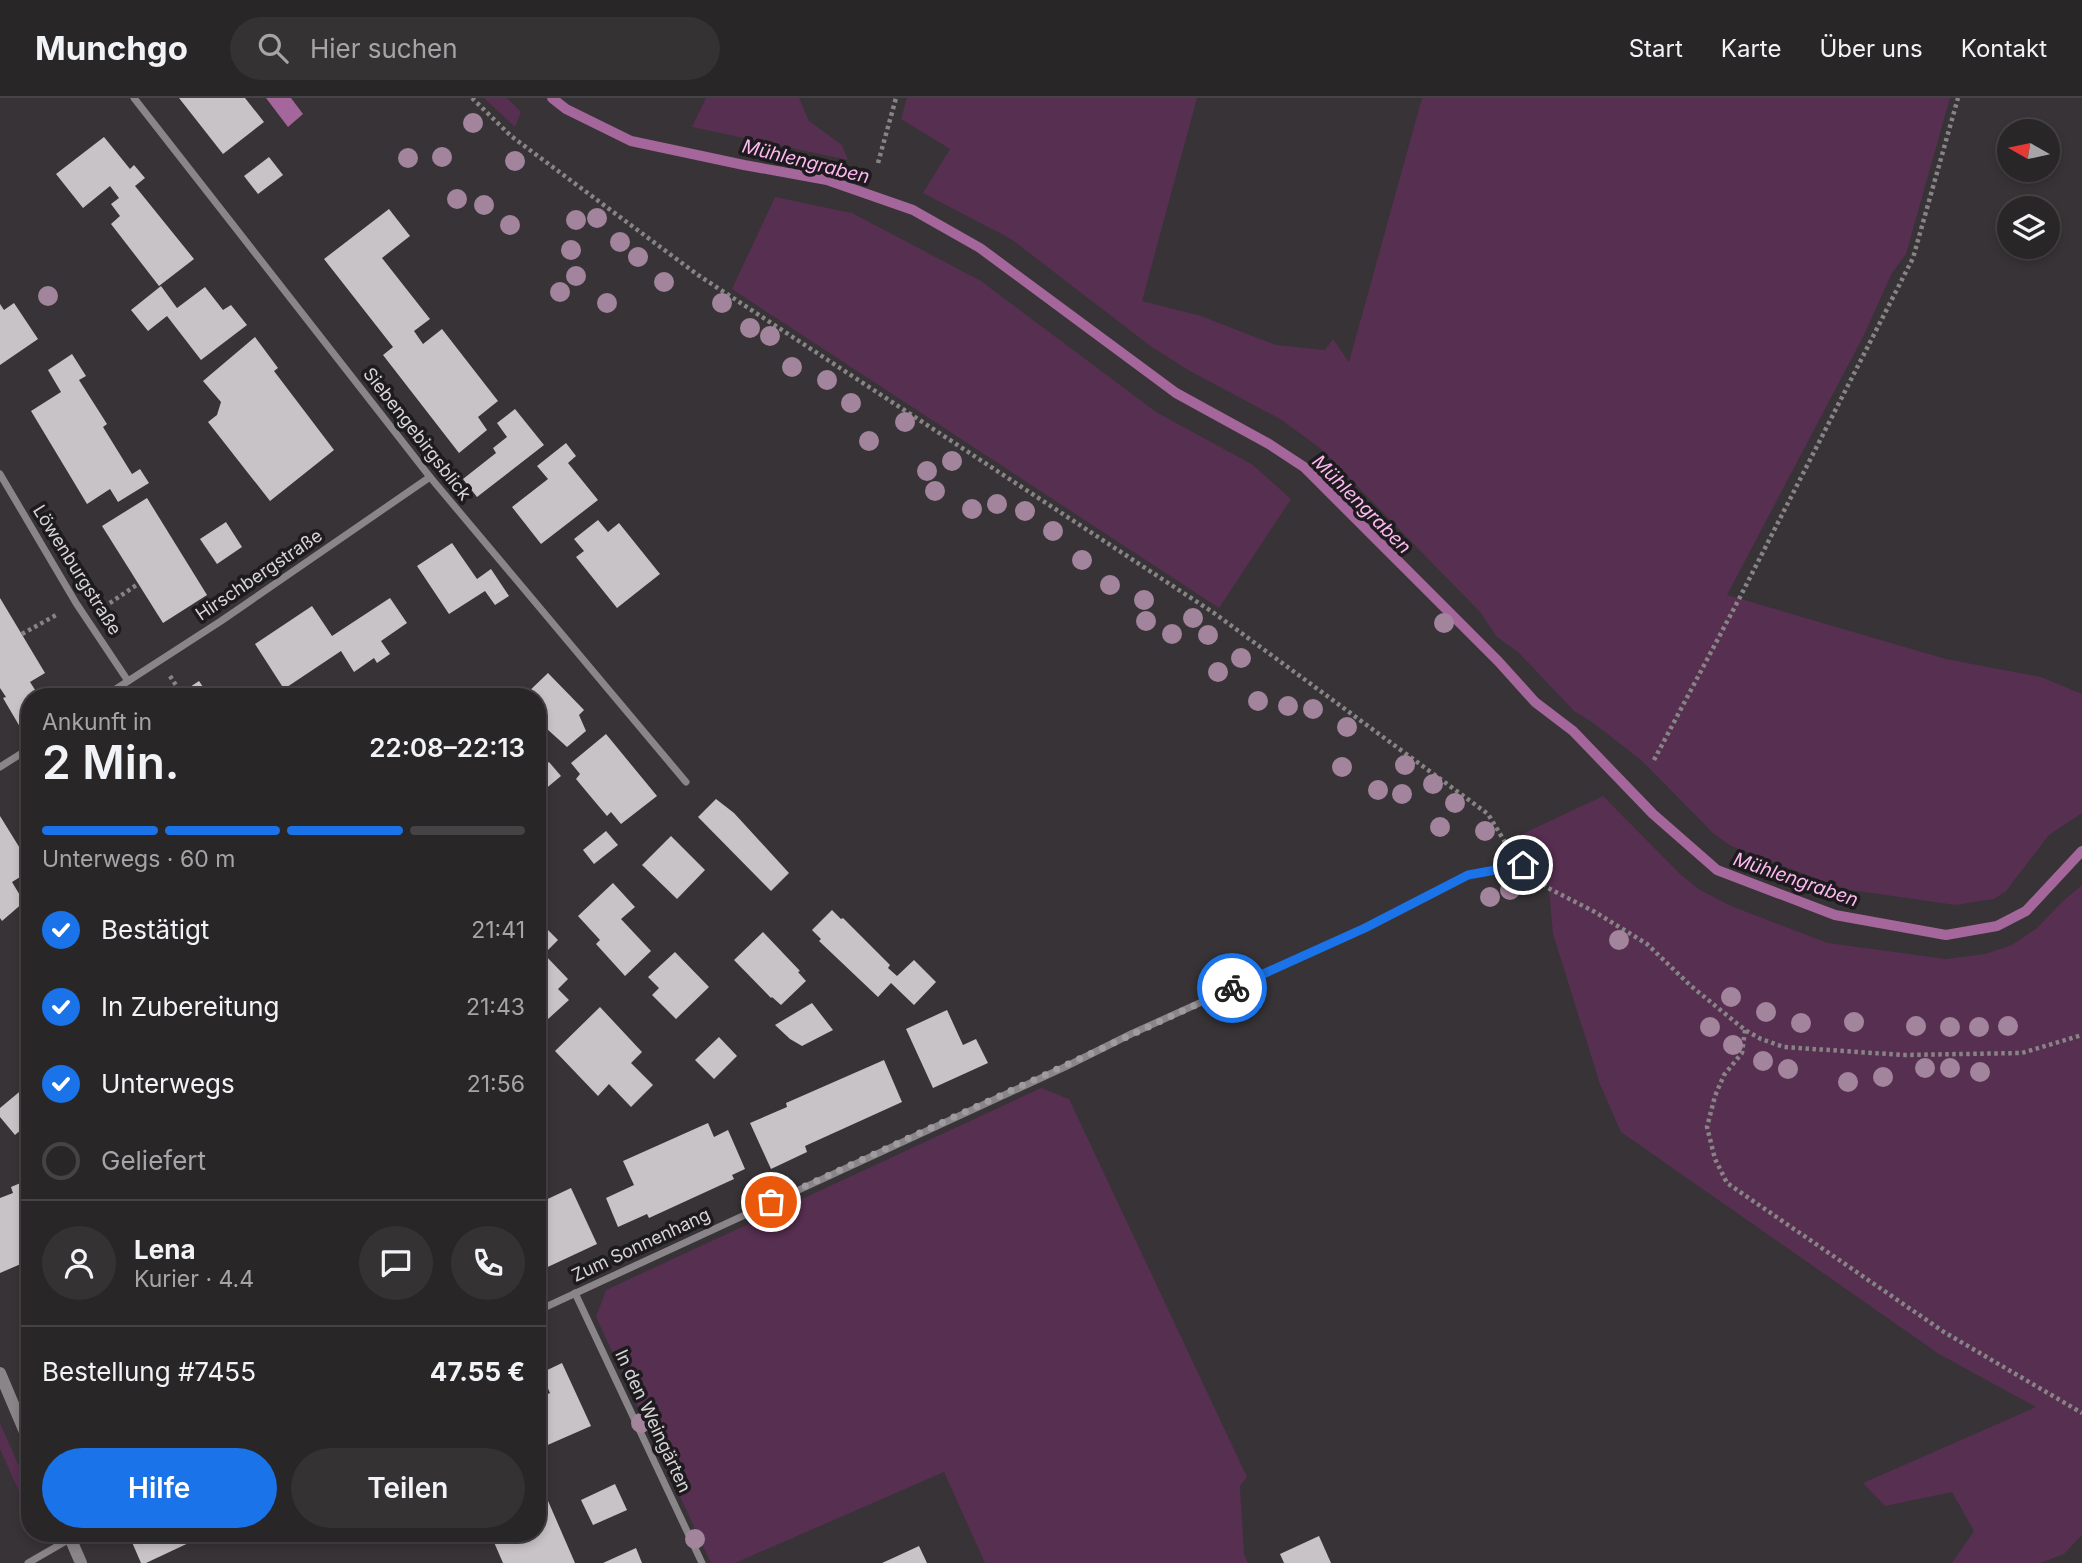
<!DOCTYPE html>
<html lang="de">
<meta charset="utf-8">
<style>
:root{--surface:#292628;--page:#353234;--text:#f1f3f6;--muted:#a5a5a8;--line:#454345;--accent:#1a73e8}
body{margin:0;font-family:Inter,sans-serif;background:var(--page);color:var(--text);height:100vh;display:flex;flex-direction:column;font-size:26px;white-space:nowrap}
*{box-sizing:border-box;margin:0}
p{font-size:23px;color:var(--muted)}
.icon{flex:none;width:38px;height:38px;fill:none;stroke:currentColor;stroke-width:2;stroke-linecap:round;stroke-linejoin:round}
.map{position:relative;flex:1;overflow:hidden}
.side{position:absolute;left:21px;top:590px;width:525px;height:854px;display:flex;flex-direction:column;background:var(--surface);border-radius:28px;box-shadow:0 4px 10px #0003,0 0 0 2px var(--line)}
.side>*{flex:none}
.needle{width:46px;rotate:279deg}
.tools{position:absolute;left:1997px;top:21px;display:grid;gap:14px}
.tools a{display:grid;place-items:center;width:63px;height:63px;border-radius:50%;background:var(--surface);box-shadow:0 4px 10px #0003,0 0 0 2px var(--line);font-size:35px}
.pin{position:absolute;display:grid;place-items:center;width:60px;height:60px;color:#fff;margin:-30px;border:4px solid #fff;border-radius:50%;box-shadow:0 2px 7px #0007}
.courier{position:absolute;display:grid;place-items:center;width:70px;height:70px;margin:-35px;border:5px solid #1a73e8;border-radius:50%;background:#fff;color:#222;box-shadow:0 2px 9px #0007}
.headline em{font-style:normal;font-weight:600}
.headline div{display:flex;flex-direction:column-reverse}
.headline{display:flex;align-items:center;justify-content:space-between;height:119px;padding:0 21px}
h1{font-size:46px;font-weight:600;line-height:52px}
.bar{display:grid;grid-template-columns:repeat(4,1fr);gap:10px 7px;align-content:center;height:84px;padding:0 21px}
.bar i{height:9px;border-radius:5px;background:var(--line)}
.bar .on{background:var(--accent)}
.bar p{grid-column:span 4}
.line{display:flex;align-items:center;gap:18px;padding:0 21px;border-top:2px solid var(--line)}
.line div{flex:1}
.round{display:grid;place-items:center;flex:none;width:74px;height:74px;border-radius:37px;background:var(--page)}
ol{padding:0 21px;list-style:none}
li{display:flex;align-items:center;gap:21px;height:77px}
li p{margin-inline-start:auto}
li .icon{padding:7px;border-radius:50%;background:var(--accent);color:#fff;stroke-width:4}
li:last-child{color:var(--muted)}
li i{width:38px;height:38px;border:4px solid var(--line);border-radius:50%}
.primary-button{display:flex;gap:14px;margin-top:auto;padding:14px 21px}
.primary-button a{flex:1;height:80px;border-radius:42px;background:var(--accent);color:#fff;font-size:28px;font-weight:600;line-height:80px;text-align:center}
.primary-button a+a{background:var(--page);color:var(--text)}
header{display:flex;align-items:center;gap:42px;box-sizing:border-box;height:98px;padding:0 35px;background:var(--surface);border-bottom:2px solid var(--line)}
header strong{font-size:33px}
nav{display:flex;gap:38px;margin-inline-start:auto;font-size:24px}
.search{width:490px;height:63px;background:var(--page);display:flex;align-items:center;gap:18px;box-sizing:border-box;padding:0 24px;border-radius:38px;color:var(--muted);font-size:26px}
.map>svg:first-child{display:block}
.green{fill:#572f51}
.water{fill:#a4669b}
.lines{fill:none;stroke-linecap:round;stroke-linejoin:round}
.stream{stroke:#a4669b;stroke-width:10}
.building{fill:#c8c3c7}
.path{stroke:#878486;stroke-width:4.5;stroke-dasharray:3.5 3.5;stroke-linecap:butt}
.minor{stroke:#8a8589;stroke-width:7}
.tertiary{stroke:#8a8589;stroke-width:12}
.tree{fill:#a3849d}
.done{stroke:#9f9c9f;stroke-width:7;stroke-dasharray:0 12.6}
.route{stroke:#1a73e8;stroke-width:9}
.labels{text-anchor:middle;stroke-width:7;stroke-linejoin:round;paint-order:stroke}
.street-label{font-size:18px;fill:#d7d5d7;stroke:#1d1b1d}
.water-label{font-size:19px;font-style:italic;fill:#feb8f2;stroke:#1d1b1d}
</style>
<header>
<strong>Munchgo</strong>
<div class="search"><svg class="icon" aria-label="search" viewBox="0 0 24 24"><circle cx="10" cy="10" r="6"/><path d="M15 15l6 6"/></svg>Hier suchen</div>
<nav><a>Start</a><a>Karte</a><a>Über uns</a><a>Kontakt</a></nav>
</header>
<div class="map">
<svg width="2082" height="1465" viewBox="0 0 2082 1465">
<rect width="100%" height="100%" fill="#373336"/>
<g class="green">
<polygon points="484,0 507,0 521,14 515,29"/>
<polygon points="706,0 799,0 809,23 842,47 848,62 692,29"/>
<polygon points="907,0 1197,0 1142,203 1201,218 1276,247 1325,252 1333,241 1349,264 1422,0 1950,0 1906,156 1892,175 1864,237 1727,497 1946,561 2041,579 2082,596 2082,715 2049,737 2006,793 1994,801 1955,807 1844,791 1731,748 1714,736 1641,662 1592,624 1574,613 1518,554 1496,538 1481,515 1320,350 1280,321 1190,273 1153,250 1011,141 923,95 950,51 901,21"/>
<polygon points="775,99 852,115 981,183 1156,314 1253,367 1291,401 1219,510 732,191"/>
<polygon points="1603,698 1680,776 1700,792 1731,808 1828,845 1946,861 1985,856 2012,847 2037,830 2063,803 2082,787 2082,1437 2064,1456 2040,1465 1952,1465 1974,1433 1952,1394 1885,1408 1863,1385 2036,1309 1939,1256 1621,1034 1600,986 1553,836 1548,780 1512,741"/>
<polygon points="1041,990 1069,1001 1247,1379 1240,1388 1244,1456 1248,1465 985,1465 944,1374 735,1465 711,1465 596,1219 606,1192"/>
<polygon points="0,1325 30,1393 30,1400 23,1402 0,1351"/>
</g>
<polygon class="water" points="266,0 291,0 303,16 288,29"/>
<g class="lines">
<polyline class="stream" points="552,0 566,11 631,43 744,67 827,82 913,112 980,150 1176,295 1269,346 1304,369 1498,563 1535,604 1573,633 1653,716 1717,772 1835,817 1946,837 1997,828 2026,813 2082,753"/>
</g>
<g class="building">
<polygon points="179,0 245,0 264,24 223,56"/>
<polygon points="104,39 130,71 134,67 145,80 135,88 194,161 159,188 111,126 120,118 111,106 119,100 110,88 83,110 56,76"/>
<polygon points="269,59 283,77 258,96 244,78"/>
<polygon points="389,111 410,138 382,160 430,221 414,233 423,246 442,231 498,303 478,319 487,332 459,355 383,257 393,249 324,161"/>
<polygon points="161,188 177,210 205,189 223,212 231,207 247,227 201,262 167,218 148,233 131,212"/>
<polygon points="14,205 38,241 0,267 0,206 4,212"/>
<polygon points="255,239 278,270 274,273 334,352 270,403 208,324 217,317 221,304 203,283"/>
<polygon points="72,256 86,278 79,282 107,326 103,329 132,376 140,371 149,385 118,404 110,391 87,406 31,313 61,294 48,272"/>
<polygon points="515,311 544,347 477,399 463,381 496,355 493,350 507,339 497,325"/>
<polygon points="566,345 576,358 568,365 598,402 541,446 512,409 548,381 537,368"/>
<polygon points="147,400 207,497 163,525 102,428"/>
<polygon points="598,422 608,434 619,425 660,476 617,510 576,459 584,453 574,441"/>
<polygon points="226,424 242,449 217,466 200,441"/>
<polygon points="452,445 477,481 491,471 509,498 495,507 485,493 449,516 417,468"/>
<polygon points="0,500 45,575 30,584 39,598 30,598 30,623 20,629 3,600 6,599 0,590"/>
<polygon points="390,500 407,525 381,543 390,556 377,565 374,560 354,574 341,553 284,591 255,546 312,508 332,538"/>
<polygon points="548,575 584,612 579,617 586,633 567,649 537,622 537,598 524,598"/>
<polygon points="199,583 209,598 170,598 185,589 187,591"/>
<polygon points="606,636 657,698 621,726 611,714 607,718 591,699 576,681 580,676 571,665"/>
<polygon points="549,664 561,678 537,698 537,674"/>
<polygon points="716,701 734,715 789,775 771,793 698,719"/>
<polygon points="0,718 21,752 30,747 30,773 12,784 24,804 2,823 0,820"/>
<polygon points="606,733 618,747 594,766 583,752"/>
<polygon points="671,738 705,772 677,801 642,767"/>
<polygon points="613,785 635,809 621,821 651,853 625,878 596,846 600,842 578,818"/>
<polygon points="832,812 841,821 843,820 890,867 888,870 897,878 914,862 936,884 914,907 891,885 878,899 819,843 821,841 812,832"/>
<polygon points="537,821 558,842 547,853 537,844"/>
<polygon points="763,834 800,873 798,874 806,883 781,907 772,899 771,900 734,862"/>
<polygon points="675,854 709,889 676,921 652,897 659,890 648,879"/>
<polygon points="543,855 568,881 558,891 569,902 547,922 537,912 537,860"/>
<polygon points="812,905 833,932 802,948 790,941 775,927"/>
<polygon points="600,909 642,954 631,965 653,987 631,1009 609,986 598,998 555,953"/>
<polygon points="947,912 963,947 976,941 988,965 933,990 906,931"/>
<polygon points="719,939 737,958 714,981 695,962"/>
<polygon points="884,962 902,1004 805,1048 807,1054 771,1071 750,1025 787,1009 786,1005"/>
<polygon points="24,990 30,997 30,1024 15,1037 0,1019 0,1010"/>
<polygon points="708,1025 714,1039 728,1032 745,1071 732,1077 734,1081 649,1120 647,1116 618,1129 606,1100 634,1087 623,1063"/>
<polygon points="30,1081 30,1162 0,1175 0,1100 13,1095 11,1089"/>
<polygon points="571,1090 597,1146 537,1174 537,1106"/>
<polygon points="562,1265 591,1328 543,1349 537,1339 537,1301 550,1295 541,1275"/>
<polygon points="615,1386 627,1412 593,1427 581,1402"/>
<polygon points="542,1389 575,1465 503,1465 490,1435 537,1435 537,1392"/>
<polygon points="128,1435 192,1435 195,1442 146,1465 141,1465"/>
<polygon points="1319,1438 1331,1465 1284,1465 1280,1456"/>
<polygon points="919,1448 927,1465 882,1465 893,1460"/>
<polygon points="636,1450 642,1465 603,1465"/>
</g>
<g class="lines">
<g class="path">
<polyline points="472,0 511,38 698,177 1214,515 1488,716 1508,749"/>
<polyline points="878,65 896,0"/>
<polyline points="104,509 138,486"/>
<polyline points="22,536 58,516"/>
<polyline points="170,578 179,592"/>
<polyline points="1654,662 1739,501 1913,160 1958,0"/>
<polyline points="1538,781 1548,790 1595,814 1647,846 1691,888 1745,932 1761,941 1784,949 1903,957 2022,955 2082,937"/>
<polyline points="1745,932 1742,955 1724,977 1715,998 1707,1029 1715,1061 1727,1085 1944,1234 2082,1315"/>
</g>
<g class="minor">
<polyline points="134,0 430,379 686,684"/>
<polyline points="0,376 76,505 128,583"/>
<polyline points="105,598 221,523 430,379"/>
<polyline points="0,669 30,650"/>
<polyline points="575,1195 702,1465"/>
<polyline points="537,1213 1067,968 1131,936 1365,830 1468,777 1523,767"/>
<polyline points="28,1465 80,1435"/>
</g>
<g class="tertiary">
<polyline points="0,1275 30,1346"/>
<polyline points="68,1435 81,1465"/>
</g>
</g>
<g class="tree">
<circle cx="473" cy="25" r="10"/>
<circle cx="442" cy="59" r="10"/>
<circle cx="408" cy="60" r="10"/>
<circle cx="515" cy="63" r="10"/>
<circle cx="457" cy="101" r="10"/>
<circle cx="484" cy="107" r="10"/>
<circle cx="597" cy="120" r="10"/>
<circle cx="576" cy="122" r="10"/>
<circle cx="510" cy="127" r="10"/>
<circle cx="620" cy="144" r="10"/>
<circle cx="571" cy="152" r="10"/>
<circle cx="638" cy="159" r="10"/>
<circle cx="576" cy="178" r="10"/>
<circle cx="664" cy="184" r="10"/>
<circle cx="560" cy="194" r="10"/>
<circle cx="48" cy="198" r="10"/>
<circle cx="607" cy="205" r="10"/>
<circle cx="722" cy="205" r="10"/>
<circle cx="750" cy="230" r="10"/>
<circle cx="770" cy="238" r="10"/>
<circle cx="792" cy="269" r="10"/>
<circle cx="827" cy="282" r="10"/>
<circle cx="851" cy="305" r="10"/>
<circle cx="905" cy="324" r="10"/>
<circle cx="869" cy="343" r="10"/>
<circle cx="952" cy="363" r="10"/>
<circle cx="927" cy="373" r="10"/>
<circle cx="935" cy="393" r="10"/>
<circle cx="997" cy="406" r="10"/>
<circle cx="972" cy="411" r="10"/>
<circle cx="1025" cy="413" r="10"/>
<circle cx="1053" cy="433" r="10"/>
<circle cx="1082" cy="462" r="10"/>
<circle cx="1110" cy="487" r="10"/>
<circle cx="1144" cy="502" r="10"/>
<circle cx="1193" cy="520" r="10"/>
<circle cx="1146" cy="523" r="10"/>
<circle cx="1444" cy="525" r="10"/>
<circle cx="1172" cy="536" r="10"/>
<circle cx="1208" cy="537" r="10"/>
<circle cx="1241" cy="560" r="10"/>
<circle cx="1218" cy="574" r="10"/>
<circle cx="1258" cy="603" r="10"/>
<circle cx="1288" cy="608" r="10"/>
<circle cx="1313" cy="611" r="10"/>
<circle cx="1347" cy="629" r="10"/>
<circle cx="1405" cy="667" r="10"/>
<circle cx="1342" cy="669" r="10"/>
<circle cx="1433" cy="686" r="10"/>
<circle cx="1378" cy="692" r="10"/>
<circle cx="1402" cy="696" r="10"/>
<circle cx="1455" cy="705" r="10"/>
<circle cx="1440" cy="729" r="10"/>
<circle cx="1485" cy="733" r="10"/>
<circle cx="1510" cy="792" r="10"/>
<circle cx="1490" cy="799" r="10"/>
<circle cx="1619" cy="842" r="10"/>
<circle cx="1731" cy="899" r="10"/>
<circle cx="1766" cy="914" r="10"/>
<circle cx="1854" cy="924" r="10"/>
<circle cx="1801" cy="925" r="10"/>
<circle cx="1916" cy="928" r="10"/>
<circle cx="2008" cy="928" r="10"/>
<circle cx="1710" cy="929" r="10"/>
<circle cx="1950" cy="929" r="10"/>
<circle cx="1979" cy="929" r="10"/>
<circle cx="1733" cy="947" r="10"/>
<circle cx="1763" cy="963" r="10"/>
<circle cx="1925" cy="970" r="10"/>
<circle cx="1950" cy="970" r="10"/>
<circle cx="1788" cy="971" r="10"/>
<circle cx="1980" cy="974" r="10"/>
<circle cx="1883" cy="979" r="10"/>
<circle cx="1848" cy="984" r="10"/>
<circle cx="641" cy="1325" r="10"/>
<circle cx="695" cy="1441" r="10"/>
</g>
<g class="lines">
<polyline class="done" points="771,1104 1232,890"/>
<polyline class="route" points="1232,890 1365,830 1468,777 1523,767"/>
</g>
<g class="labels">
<g class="street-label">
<text transform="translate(417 336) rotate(52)" y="6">Siebengebirgsblick</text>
<text transform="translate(77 472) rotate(58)" y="6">Löwenburgstraße</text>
<text transform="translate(259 477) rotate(-34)" y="6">Hirschbergstraße</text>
<text transform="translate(641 1147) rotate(-25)" y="6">Zum Sonnenhang</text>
<text transform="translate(653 1323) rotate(65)" y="6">In den Weingärten</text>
</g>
<g class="water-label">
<text transform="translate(806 63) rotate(14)" y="7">Mühlengraben</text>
<text transform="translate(1362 406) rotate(45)" y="7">Mühlengraben</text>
<text transform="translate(1796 781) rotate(19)" y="7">Mühlengraben</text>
</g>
</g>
</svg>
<div class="tools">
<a><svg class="needle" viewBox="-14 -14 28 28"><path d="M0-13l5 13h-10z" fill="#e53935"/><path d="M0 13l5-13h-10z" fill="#a5a5a8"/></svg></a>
<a><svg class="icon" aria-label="layers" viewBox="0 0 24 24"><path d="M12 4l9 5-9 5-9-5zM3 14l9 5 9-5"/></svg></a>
</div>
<div class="pin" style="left:771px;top:1104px;background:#ea580c"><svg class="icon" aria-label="bag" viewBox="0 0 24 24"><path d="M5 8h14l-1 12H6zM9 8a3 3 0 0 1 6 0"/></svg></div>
<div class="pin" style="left:1523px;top:767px;background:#1f2937"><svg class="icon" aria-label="home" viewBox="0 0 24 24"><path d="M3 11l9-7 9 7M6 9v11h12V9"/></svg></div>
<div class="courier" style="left:1232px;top:890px"><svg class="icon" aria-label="bike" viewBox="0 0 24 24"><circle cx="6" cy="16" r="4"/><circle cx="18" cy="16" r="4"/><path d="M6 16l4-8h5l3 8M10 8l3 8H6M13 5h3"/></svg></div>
<section class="side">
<div class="headline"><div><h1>2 Min.</h1><p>Ankunft in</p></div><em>22:08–22:13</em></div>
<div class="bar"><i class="on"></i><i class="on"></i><i class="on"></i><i></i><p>Unterwegs · 60 m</p></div>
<ol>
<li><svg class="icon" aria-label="check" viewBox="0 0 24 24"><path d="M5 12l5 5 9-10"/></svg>Bestätigt<p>21:41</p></li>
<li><svg class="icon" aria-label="check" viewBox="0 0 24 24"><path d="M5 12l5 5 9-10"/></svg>In Zubereitung<p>21:43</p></li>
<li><svg class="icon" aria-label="check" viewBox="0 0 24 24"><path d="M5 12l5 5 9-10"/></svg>Unterwegs<p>21:56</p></li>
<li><i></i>Geliefert</li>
</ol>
<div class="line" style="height:126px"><a class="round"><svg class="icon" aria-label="person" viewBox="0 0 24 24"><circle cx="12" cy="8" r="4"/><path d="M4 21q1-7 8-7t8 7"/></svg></a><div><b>Lena</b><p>Kurier · 4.4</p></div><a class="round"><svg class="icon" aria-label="chat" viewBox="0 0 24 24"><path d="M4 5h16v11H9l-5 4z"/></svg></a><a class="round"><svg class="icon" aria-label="phone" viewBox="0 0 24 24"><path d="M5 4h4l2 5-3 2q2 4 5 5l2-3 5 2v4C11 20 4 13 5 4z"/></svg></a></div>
<div class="line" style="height:91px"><div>Bestellung #7455</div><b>47.55 €</b></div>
<div class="primary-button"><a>Hilfe</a><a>Teilen</a></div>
</section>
</div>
